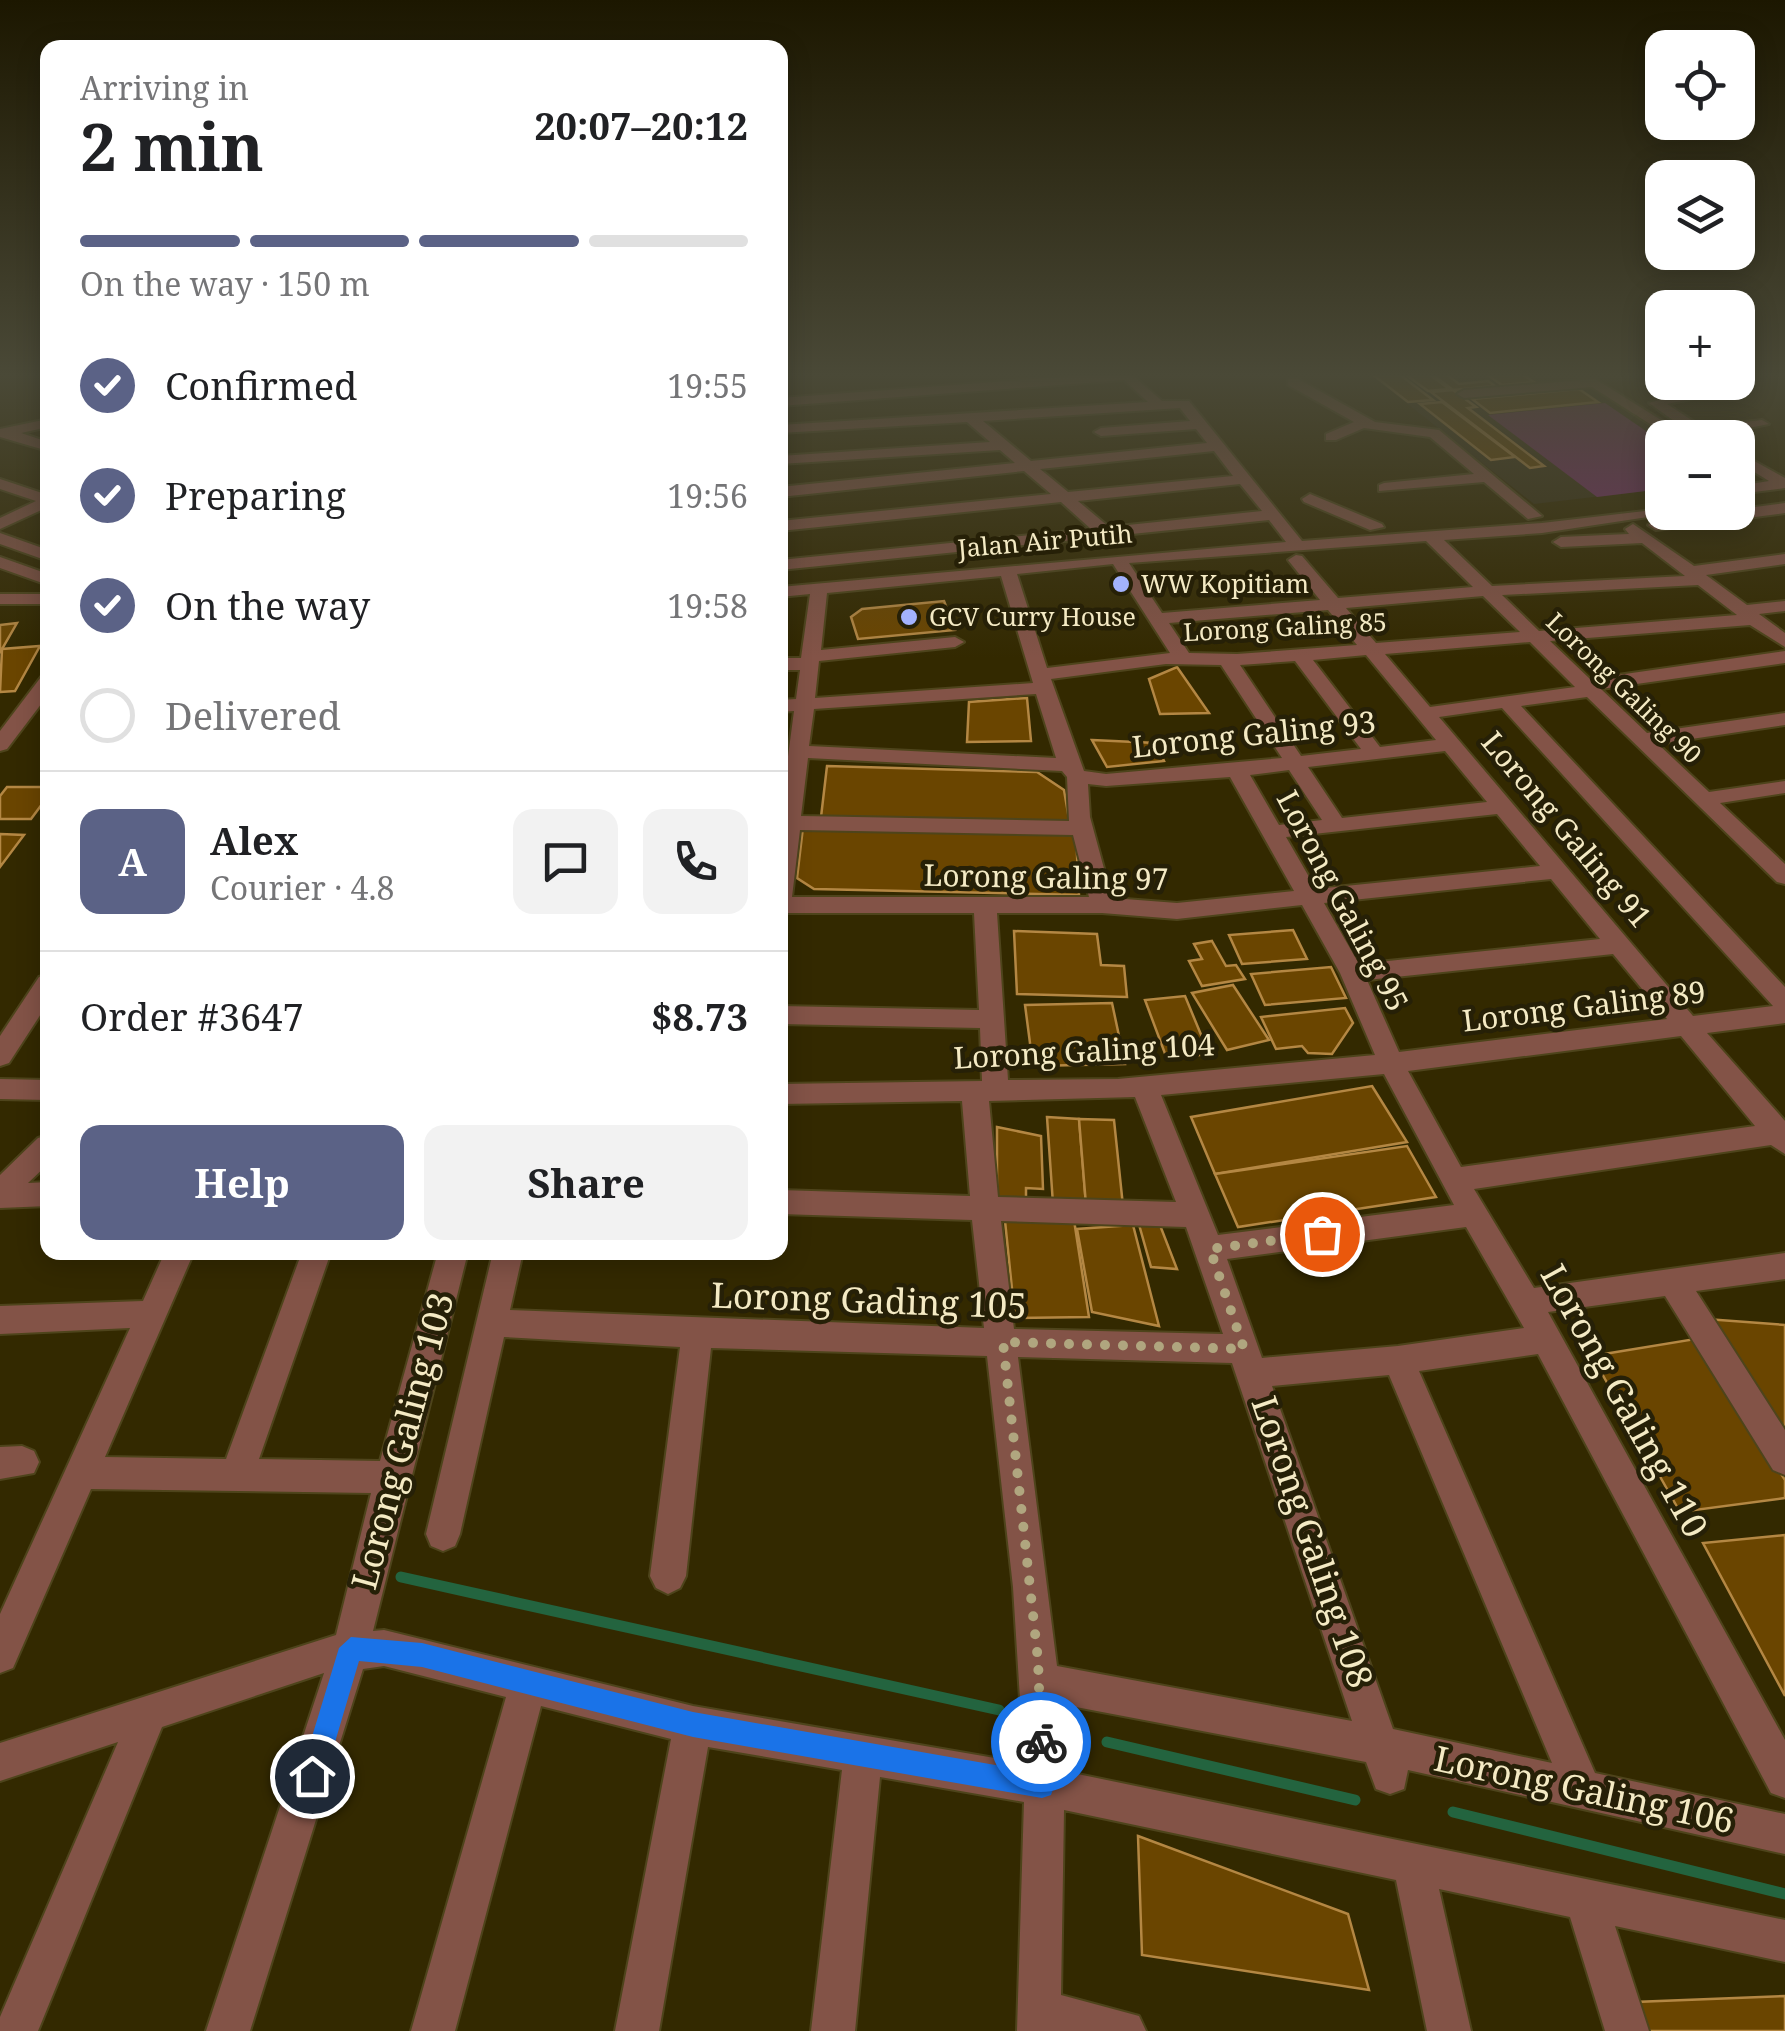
<!DOCTYPE html>
<meta charset="utf-8">
<style>
:root{--surface:#fff;--page:#f2f2f2;--text:#202124;--muted:#757577;--line:#e0e0e0;--accent:#5b6286}
body{margin:0;font-family:"Noto Serif",serif;background:var(--page);color:var(--text);height:100vh;display:flex;flex-direction:column;font-size:38px;white-space:nowrap}
*{box-sizing:border-box;margin:0}
p{font-size:32px;color:var(--muted)}
.icon{flex:none;width:55px;height:55px;fill:none;stroke:currentColor;stroke-width:2;stroke-linecap:round;stroke-linejoin:round}
.map{position:relative;flex:1;overflow:hidden}
.panel{position:absolute;left:40px;top:40px;width:748px;height:1220px;display:flex;flex-direction:column;background:var(--surface);border-radius:20px;box-shadow:0 5px 25px #0003}
.panel>*{flex:none}
.controls{position:absolute;left:1645px;top:30px;display:grid;gap:20px}
.controls a{display:grid;place-items:center;width:110px;height:110px;border-radius:20px;background:var(--surface);box-shadow:0 5px 25px #0003;font-size:50px}
.pin{position:absolute;display:grid;place-items:center;width:85px;height:85px;color:#fff;margin:-42px;border:5px solid #fff;border-radius:50%;box-shadow:0 2px 10px #0007}
.courier{position:absolute;display:grid;place-items:center;width:100px;height:100px;margin:-50px;border:8px solid #1a73e8;border-radius:50%;background:#fff;color:#222;box-shadow:0 2px 12px #0007}
.overview em{font-style:normal;font-weight:700}
.overview div{display:flex;flex-direction:column-reverse}
.overview{display:flex;align-items:center;justify-content:space-between;height:170px;padding:0 40px}
h1{font-size:65px;font-weight:700;line-height:75px}
.bar{display:grid;grid-template-columns:repeat(4,1fr);gap:15px 10px;align-content:center;height:120px;padding:0 40px}
.bar i{height:12px;border-radius:8px;background:var(--line)}
.bar .on{background:var(--accent)}
.bar p{grid-column:span 4}
.line{display:flex;align-items:center;gap:25px;padding:0 40px;border-top:2px solid var(--line)}
.line div{flex:1}
.round{display:grid;place-items:center;flex:none;width:105px;height:105px;border-radius:20px;background:var(--page)}
ol{padding:0 40px;list-style:none}
li{display:flex;align-items:center;gap:30px;height:110px}
li p{margin-inline-start:auto}
li .icon{padding:10px;border-radius:50%;background:var(--accent);color:#fff;stroke-width:4}
li:last-child{color:var(--muted)}
li i{width:55px;height:55px;border:5px solid var(--line);border-radius:50%}
.action{display:flex;gap:20px;margin-top:auto;padding:20px 40px}
.action a{flex:1;height:115px;border-radius:20px;background:var(--accent);color:#fff;font-size:40px;font-weight:700;line-height:115px;text-align:center}
.action a+a{background:var(--page);color:var(--text)}
.map>svg:first-child{display:block}
.built{fill:#383014}
.green{fill:#732d66}
.lines{fill:none;stroke-linecap:round;stroke-linejoin:round}
.stream{stroke:#23643f;stroke-width:11}
.building{fill:#6a4500;stroke:#b48743;stroke-width:2.5}
.minor-casing{stroke:#4e441b;stroke-width:4}
.minor{fill:#835347;fill-rule:evenodd}
.route{fill:#1a73e8}
.done{stroke:#b0a67f;stroke-width:10;stroke-dasharray:0 18}
.poi-dot{fill:#a3b2fd;stroke:#262007;stroke-width:4}
.labels{text-anchor:middle;stroke-width:9;stroke-linejoin:round;paint-order:stroke}
.far-street-label{font-size:25px;fill:#f4eac4;stroke:#262007}
.far-poi-label{font-size:25px;fill:#f4eac4;stroke:#262007;text-anchor:start}
.street-label{font-size:30px;fill:#f4eac4;stroke:#262007}
.near-street-label{font-size:35px;fill:#f4eac4;stroke:#262007}
</style>
<div class="map">
<svg width="1785" height="2031" viewBox="0 0 1785 2031">
<rect width="100%" height="100%" fill="#332900"/>
<polygon class="built" points="1370,374 1656,374 1662,377 1605,383 1690,437 1662,438 1662,489 1534,504"/>
<polygon class="green" points="1605,403 1662,442 1662,489 1597,497 1488,415"/>
<g class="lines">
<g class="stream">
<polyline points="401,1577 999,1710"/>
<polyline points="1107,1742 1355,1800"/>
<polyline points="1453,1812 1785,1894"/>
</g>
</g>
<g class="building">
<polygon points="1372,374 1399,374 1433,400 1408,402"/>
<polygon points="1405,374 1429,374 1449,389 1428,391"/>
<polygon points="1432,374 1446,374 1459,384 1488,381 1495,386 1453,390"/>
<polygon points="1486,374 1522,374 1534,382 1502,385"/>
<polygon points="1579,389 1598,402 1490,413 1472,399"/>
<polygon points="1453,390 1476,407 1468,408 1544,466 1530,468 1431,392"/>
<polygon points="1442,402 1515,457 1491,460 1420,404"/>
<polygon points="944,601 955,630 858,639 851,617 862,609"/>
<polygon points="17,623 2,649 0,652 0,625"/>
<polygon points="40,646 15,691 0,692 2,649"/>
<polygon points="1177,667 1209,713 1160,714 1149,679"/>
<polygon points="1027,698 1031,741 967,742 969,702"/>
<polygon points="1092,740 1156,743 1164,761 1107,767"/>
<polygon points="827,766 1037,772 1064,790 1070,825 821,817"/>
<polygon points="7,787 48,787 48,796 31,819 0,819 0,796"/>
<polygon points="803,827 1076,835 1079,895 814,889 797,878"/>
<polygon points="0,834 24,835 0,867"/>
<polygon points="1293,930 1307,959 1242,964 1229,935"/>
<polygon points="1014,931 1097,934 1101,965 1124,966 1127,997 1017,994"/>
<polygon points="1212,941 1226,966 1236,965 1245,979 1202,986 1189,961 1202,959 1194,944"/>
<polygon points="1331,967 1346,998 1265,1005 1251,974"/>
<polygon points="1233,985 1269,1040 1227,1050 1192,993"/>
<polygon points="1185,996 1209,1054 1167,1059 1145,1000"/>
<polygon points="1112,1003 1125,1064 1033,1066 1025,1005"/>
<polygon points="1345,1008 1353,1023 1332,1054 1308,1053 1302,1046 1276,1049 1261,1017"/>
<polygon points="1372,1086 1407,1142 1215,1174 1191,1117"/>
<polygon points="1047,1117 1079,1119 1086,1205 1053,1204"/>
<polygon points="1079,1119 1114,1120 1123,1206 1086,1205"/>
<polygon points="997,1127 1041,1136 1043,1189 1026,1188 1026,1204 997,1202"/>
<polygon points="1407,1146 1436,1197 1238,1227 1215,1174"/>
<polygon points="1074,1220 1089,1317 1015,1318 1005,1221"/>
<polygon points="1158,1220 1177,1269 1151,1267 1138,1221"/>
<polygon points="1133,1225 1159,1326 1092,1312 1077,1229"/>
<polygon points="1706,1319 1785,1325 1785,1440"/>
<polygon points="1695,1339 1785,1480 1785,1498 1680,1512 1592,1356"/>
<polygon points="1785,1535 1785,1696 1703,1543"/>
<polygon points="1138,1836 1348,1914 1369,1990 1142,1955"/>
<polygon points="1785,1996 1785,2031 1645,2031 1635,2002"/>
</g>
<g class="lines">
<g class="minor-casing">
<g id="minor">
<path d="M1102 374H1131L1162 401H1189L1302 541 1542 523 1662 509V512H1681L1542 533 1444 540 1492 586 1685 576 1642 543 1561 547 1553 542 1561 537 1629 534 1625 529 1633 524 1694 566 1785 554V564L1706 575 1747 605 1785 601V611L1759 614 1785 633V647L1750 625 1550 641 1590 679 1785 651V663L1601 689 1647 733 1785 713V725L1658 744 1709 792 1785 781V793L1720 803 1785 864V884L1777 882 1587 697 1521 706 1785 987V1023L1707 1033 1785 1121V1154L1771 1145 1474 1189 1534 1288 1785 1253V1279L1696 1291 1785 1430V1475L1773 1470 1665 1296 1548 1312 1785 1740V1798L1771 1793 1538 1354 1419 1371 1595 1773 1785 1814V1854L1408 1770 1404 1789 1390 1794 1376 1789 1366 1762 1060 1704 1063 1771 1785 1920V1962L1615 1926 1649 2031H1605L1570 1917 1439 1889 1471 2031H1427L1396 1880 1064 1810 1061 1995 1139 2016 1146 2031H1017L1024 1802 880 1777 855 2031H811L842 1770 708 1747 659 2031H615L671 1739 541 1706 455 2031H411L506 1697 384 1666 363 1669 250 2031H206L324 1673 162 1727 38 2031H0V2017L118 1742 0 1781V1743L336 1635 371 1493 91 1489 13 1668 0 1673V1614L130 1328 0 1334V1306L143 1301 165 1252H194L105 1457 226 1459 302 1252H331L259 1459 380 1461 438 1252H468L373 1631 384 1630 693 1706 1024 1763 1013 1587 987 1356 711 1348 686 1576 680 1588 668 1594 656 1588 650 1576 680 1347 504 1337 460 1534 455 1546 443 1551 431 1546 426 1534 493 1252H523L510 1310 984 1328 972 1220 780 1214V1190L970 1196 962 1101 780 1104V1084L982 1081 980 1028 780 1024V1006L979 1010 974 913H780V817L794 711 780 712V700L796 699 800 670H780V658H801L810 594 780 597V587L1286 542 1269 520 780 570V560L1091 529 1061 502 780 531V521L1051 494 1024 471 780 497V487L1015 463 1000 450 780 464V456L990 442 967 422 780 433V425L1148 402 1124 380 780 406V398ZM1180 408 1190 421 1101 428 1094 432 1101 436 1196 429 1207 443 1031 461 983 421ZM1214 451 1233 476 1068 492 1040 469ZM1240 484 1262 511 1109 527 1078 501ZM1426 541 1473 587 1338 598 1302 556 1296 555 1288 560 1320 600 1162 613 1129 563ZM1113 564 1170 653 1047 668 1017 574ZM1001 576 1033 683 815 698 819 661 955 647 964 642 955 637 821 650 827 593ZM1698 585 1737 615 1539 631 1502 595ZM1483 596 1520 632 1376 643 1346 608ZM1328 610 1357 645 1237 654 1189 653 1169 623ZM1530 642 1575 687 1430 707 1385 654ZM1366 655 1436 740 1380 747 1313 660ZM1295 661 1361 749 1301 756 1240 665ZM1166 664 1221 665 1282 758 1106 774 1084 771 1051 679ZM1036 694 1056 758 809 746 814 709ZM1502 708 1773 1006 1693 1016 1439 717ZM1445 751 1487 802 1342 818 1308 767ZM808 758 1062 771 1067 777 1069 821 801 816ZM1289 770 1322 820 1279 825 1250 775ZM1230 777 1294 891 1177 903 1112 898 1090 817 1088 784 1106 786ZM1497 814 1540 866 1316 889 1286 837ZM800 830 1073 835 1089 897H792ZM1551 879 1600 939 1359 964 1324 903ZM1302 905 1340 973 1375 1055 1118 1079 1008 1080 997 913H1102L1177 919ZM1613 954 1667 1019 1399 1052 1367 980ZM1681 1036 1755 1126 1461 1167 1408 1071ZM1384 1074 1454 1205 1218 1235 1161 1095ZM1135 1097 1176 1202 998 1197 989 1101ZM1001 1221 1186 1227 1223 1334 1014 1329ZM1466 1227 1524 1328 1398 1346 1262 1358 1227 1259ZM1018 1357 1232 1363 1352 1721 1057 1666ZM1389 1375 1552 1763 1393 1729 1272 1386Z"/>
<polygon points="1738,374 1751,374 1738,380"/>
<polygon points="1288,379 1298,379 1375,422 1439,430 1542,516 1528,519 1484,482 1379,491 1379,485 1384,483 1474,474 1430,437 1364,428 1336,440 1326,440 1326,434 1354,422 1288,385"/>
<polygon points="1595,379 1690,438 1672,438 1592,387 1464,398 1457,394 1464,390"/>
<polygon points="1690,391 1697,395 1695,398 1667,404 1702,427 1762,420 1769,424 1713,435 1715,438 1698,438 1649,403"/>
<polygon points="48,419 48,427 21,433 48,442 48,451 0,437 0,429"/>
<polygon points="1738,452 1785,478 1785,488 1738,494 1738,486 1769,481 1738,462"/>
<polygon points="0,479 48,495 48,507 0,529 0,518 36,501 0,489"/>
<polygon points="1310,494 1382,524 1384,527 1370,530 1304,502 1302,499"/>
<polygon points="1785,503 1785,513 1656,530 1648,525 1656,520"/>
<polygon points="0,533 48,550 48,561 0,544"/>
<polygon points="0,557 48,574 48,585 0,568"/>
<rect x="0" y="594" width="48" height="10"/>
<polygon points="48,675 48,695 7,749 0,751 0,731 41,677"/>
<polygon points="48,974 48,1003 9,1063 0,1066 0,1036 39,977"/>
<polygon points="0,1079 48,1080 48,1100 0,1099"/>
<polygon points="48,1135 48,1164 28,1183 48,1182 48,1206 0,1208 0,1175 38,1138"/>
<polygon points="22,1446 34,1451 39,1462 34,1473 0,1479 0,1447"/>
</g>
</g>
<use href="#minor" class="minor"/>
</g>
<linearGradient id="sky" x2="0" y2="1"><stop stop-color="#1c1700"/><stop offset="0.57" stop-color="#4a4937"/><stop offset="1" stop-color="#4a4937" stop-opacity="0"/></linearGradient>
<rect width="1785" height="658" fill="url(#sky)"/>
<path class="route" d="M351 1637 422 1643 693 1712 1029 1771 1032 1733 1041 1730 1050 1733C1057 1750 1058 1778 1051 1795L1042 1798 693 1737 422 1667 359 1661 325 1776 321 1785 312 1788 303 1785 300 1776 339 1648Z"/>
<g class="lines">
<polyline class="done" points="1041,1742 1038,1660 1003,1342 1244,1349 1210,1249 1322,1234"/>
</g>
<g class="poi-dot">
<circle cx="1121" cy="584" r="10"/>
<circle cx="909" cy="617" r="10"/>
</g>
<g class="labels">
<g class="far-street-label">
<text transform="translate(1045 541) rotate(-5)" y="9">Jalan Air Putih</text>
<text transform="translate(1285 627) rotate(-3)" y="9">Lorong Galing 85</text>
<text transform="translate(1624 688) rotate(44)" y="9">Lorong Galing 90</text>
</g>
<g class="far-poi-label">
<text x="1141" y="593">WW Kopitiam</text>
<text x="929" y="626">GCV Curry House</text>
</g>
<g class="street-label">
<text transform="translate(1254 735) rotate(-6)" y="10">Lorong Galing 93</text>
<text transform="translate(1566 830) rotate(50)" y="10">Lorong Galing 91</text>
<text transform="translate(1046 878) rotate(1)" y="10">Lorong Galing 97</text>
<text transform="translate(1342 901) rotate(62)" y="10">Lorong Galing 95</text>
<text transform="translate(1584 1007) rotate(-7)" y="10">Lorong Galing 89</text>
<text transform="translate(1084 1052) rotate(-3)" y="10">Lorong Galing 104</text>
</g>
<g class="near-street-label">
<text transform="translate(869 1301) rotate(2)" y="12">Lorong Gading 105</text>
<text transform="translate(1624 1401) rotate(61)" y="12">Lorong Galing 110</text>
<text transform="translate(403 1441) rotate(-75)" y="12">Lorong Galing 103</text>
<text transform="translate(1312 1542) rotate(71)" y="12">Lorong Galing 108</text>
<text transform="translate(1584 1790) rotate(12)" y="12">Lorong Galing 106</text>
</g>
</g>
</svg>
<div class="controls">
<a><svg class="icon" aria-label="locate" viewBox="0 0 24 24"><circle cx="12" cy="12" r="6"/><path d="M12 2v4M12 18v4M2 12h4M18 12h4"/></svg></a>
<a><svg class="icon" aria-label="layers" viewBox="0 0 24 24"><path d="M12 4l9 5-9 5-9-5zM3 14l9 5 9-5"/></svg></a>
<a>+</a>
<a>−</a>
</div>
<div class="pin" style="left:1322px;top:1234px;background:#ea580c"><svg class="icon" aria-label="bag" viewBox="0 0 24 24"><path d="M5 8h14l-1 12H6zM9 8a3 3 0 0 1 6 0"/></svg></div>
<div class="pin" style="left:312px;top:1776px;background:#1f2937"><svg class="icon" aria-label="home" viewBox="0 0 24 24"><path d="M3 11l9-7 9 7M6 9v11h12V9"/></svg></div>
<div class="courier" style="left:1041px;top:1742px"><svg class="icon" aria-label="bike" viewBox="0 0 24 24"><circle cx="6" cy="16" r="4"/><circle cx="18" cy="16" r="4"/><path d="M6 16l4-8h5l3 8M10 8l3 8H6M13 5h3"/></svg></div>
<section class="panel">
<div class="overview"><div><h1>2 min</h1><p>Arriving in</p></div><em>20:07–20:12</em></div>
<div class="bar"><i class="on"></i><i class="on"></i><i class="on"></i><i></i><p>On the way · 150 m</p></div>
<ol>
<li><svg class="icon" aria-label="check" viewBox="0 0 24 24"><path d="M5 12l5 5 9-10"/></svg>Confirmed<p>19:55</p></li>
<li><svg class="icon" aria-label="check" viewBox="0 0 24 24"><path d="M5 12l5 5 9-10"/></svg>Preparing<p>19:56</p></li>
<li><svg class="icon" aria-label="check" viewBox="0 0 24 24"><path d="M5 12l5 5 9-10"/></svg>On the way<p>19:58</p></li>
<li><i></i>Delivered</li>
</ol>
<div class="line" style="height:180px"><b class="round" style="background:var(--accent);color:#fff">A</b><div><b>Alex</b><p>Courier · 4.8</p></div><a class="round"><svg class="icon" aria-label="chat" viewBox="0 0 24 24"><path d="M4 5h16v11H9l-5 4z"/></svg></a><a class="round"><svg class="icon" aria-label="phone" viewBox="0 0 24 24"><path d="M5 4h4l2 5-3 2q2 4 5 5l2-3 5 2v4C11 20 4 13 5 4z"/></svg></a></div>
<div class="line" style="height:130px"><div>Order #3647</div><b>$8.73</b></div>
<div class="action"><a>Help</a><a>Share</a></div>
</section>
</div>
